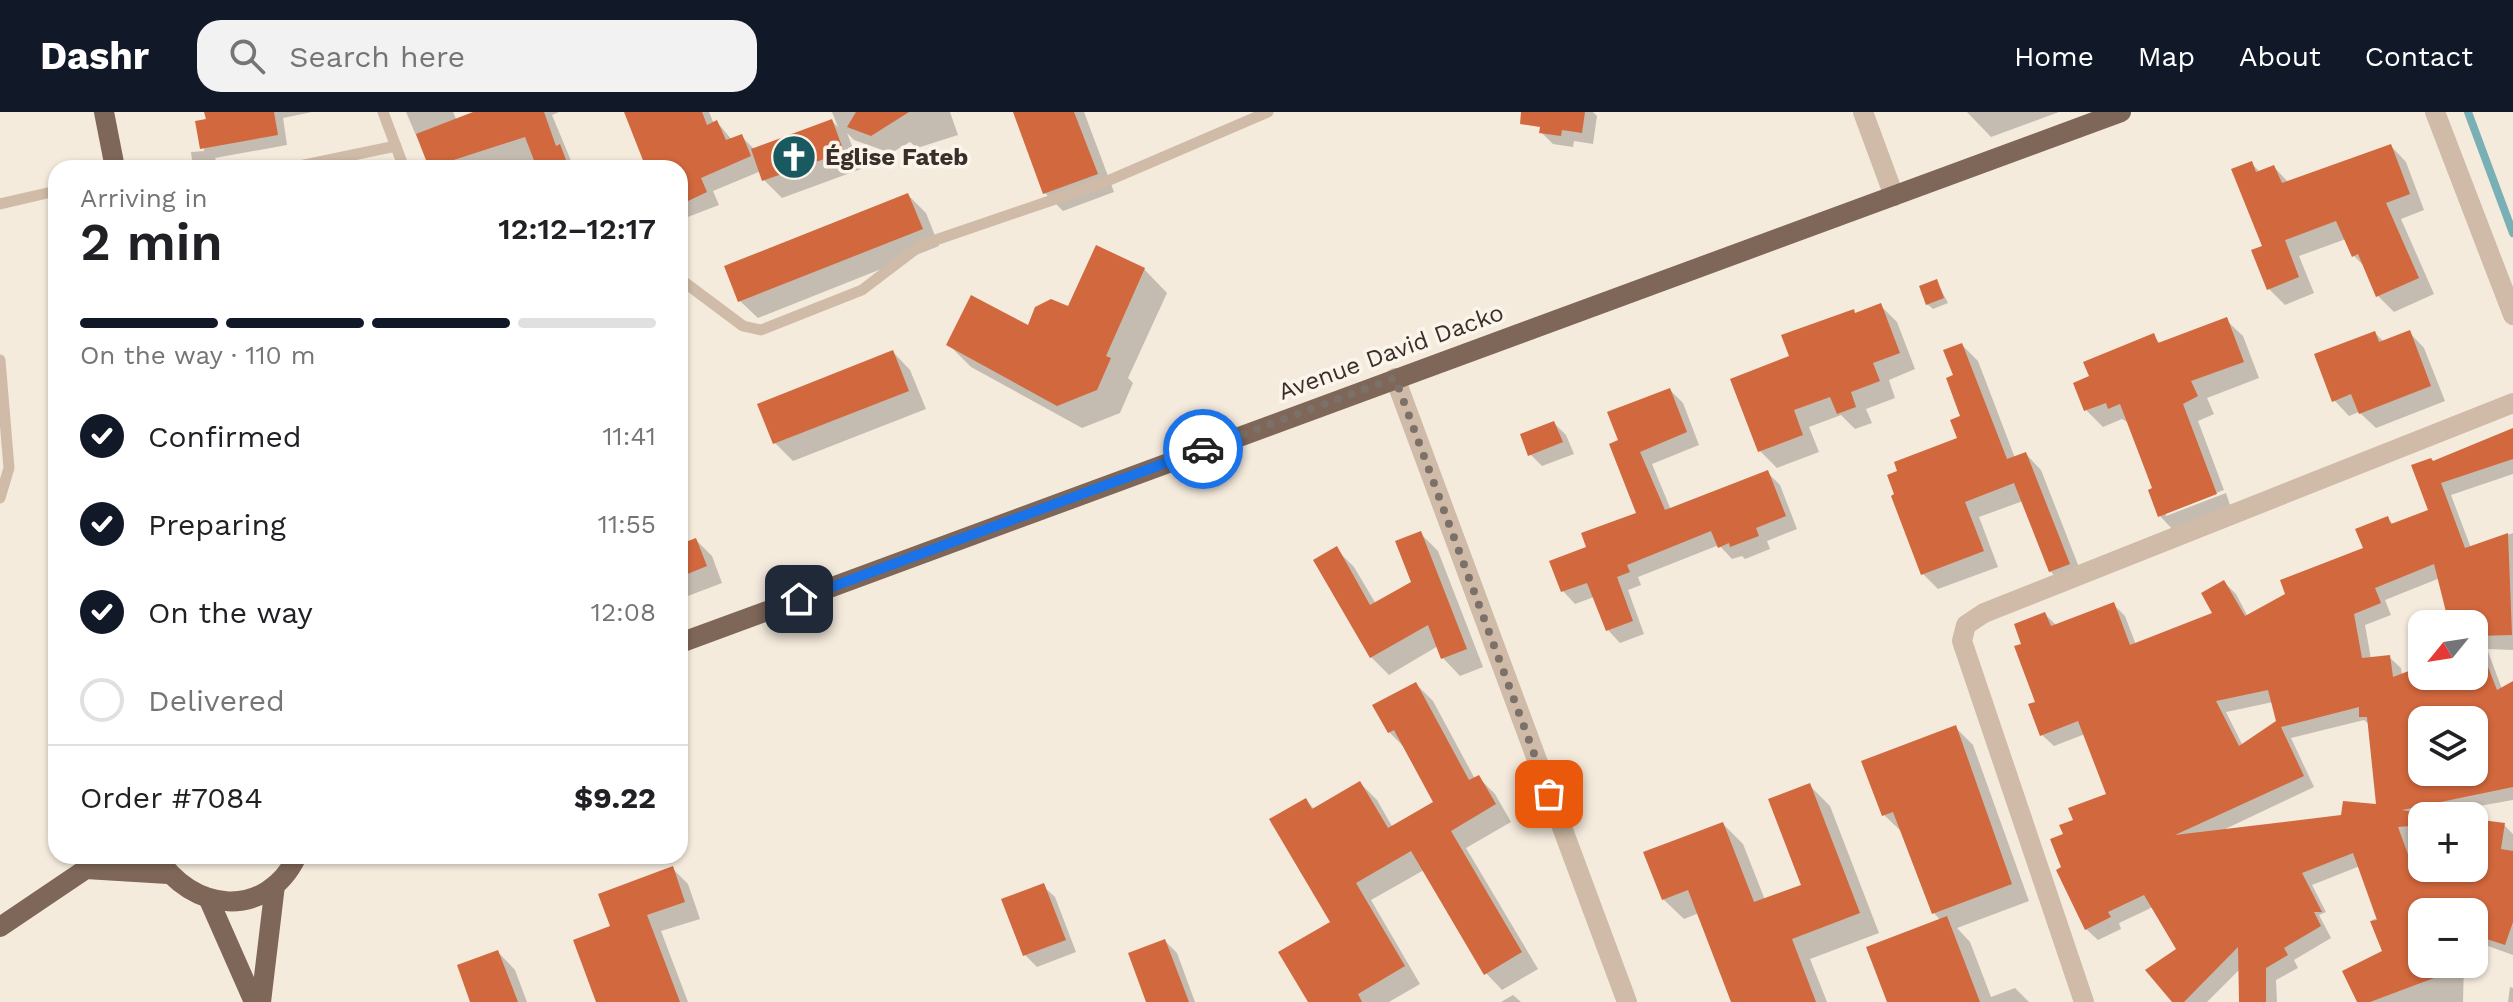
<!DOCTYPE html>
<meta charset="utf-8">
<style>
:root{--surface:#fff;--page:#f2f2f2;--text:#202124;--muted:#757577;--line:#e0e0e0;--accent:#111827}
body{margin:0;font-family:"Work Sans",sans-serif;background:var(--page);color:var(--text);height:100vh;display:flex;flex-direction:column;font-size:30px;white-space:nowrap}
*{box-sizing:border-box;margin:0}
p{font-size:26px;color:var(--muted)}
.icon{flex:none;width:44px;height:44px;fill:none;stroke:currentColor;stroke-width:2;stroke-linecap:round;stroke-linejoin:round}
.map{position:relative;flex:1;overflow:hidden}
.panel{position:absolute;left:48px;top:48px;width:640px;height:704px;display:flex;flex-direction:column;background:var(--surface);border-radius:24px;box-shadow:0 2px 6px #0004}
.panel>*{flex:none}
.needle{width:52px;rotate:240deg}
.buttons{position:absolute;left:2408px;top:498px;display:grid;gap:16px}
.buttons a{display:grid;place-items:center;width:80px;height:80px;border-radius:16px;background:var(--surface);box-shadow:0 2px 6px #0004;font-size:40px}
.pin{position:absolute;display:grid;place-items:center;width:68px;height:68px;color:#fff;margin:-34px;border-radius:16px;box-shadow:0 4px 12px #0006}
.courier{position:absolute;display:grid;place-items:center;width:80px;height:80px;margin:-40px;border:6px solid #1a73e8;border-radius:50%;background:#fff;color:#222;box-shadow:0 2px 10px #0007}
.head em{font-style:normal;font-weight:600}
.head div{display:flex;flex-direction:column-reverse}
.head{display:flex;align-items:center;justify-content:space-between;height:136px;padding:0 32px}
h1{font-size:52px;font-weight:600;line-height:60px}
.bar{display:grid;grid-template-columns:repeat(4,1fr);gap:12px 8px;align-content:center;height:96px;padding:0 32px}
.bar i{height:10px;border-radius:6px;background:var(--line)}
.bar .current{background:var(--accent)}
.bar p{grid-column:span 4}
.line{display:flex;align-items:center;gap:20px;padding:0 32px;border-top:2px solid var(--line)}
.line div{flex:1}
ol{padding:0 32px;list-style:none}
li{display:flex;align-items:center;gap:24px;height:88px}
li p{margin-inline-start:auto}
li .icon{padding:8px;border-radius:50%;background:var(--accent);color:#fff;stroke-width:4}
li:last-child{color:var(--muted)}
li i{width:44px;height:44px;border:4px solid var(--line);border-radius:50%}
header{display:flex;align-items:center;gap:48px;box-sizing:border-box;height:112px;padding:0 40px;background:var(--accent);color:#fff}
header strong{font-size:38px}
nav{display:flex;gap:44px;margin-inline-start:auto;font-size:28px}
.search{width:560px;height:72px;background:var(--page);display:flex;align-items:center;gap:20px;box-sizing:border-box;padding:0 28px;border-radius:24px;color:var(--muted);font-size:30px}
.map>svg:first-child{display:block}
.shadow{fill:#0003;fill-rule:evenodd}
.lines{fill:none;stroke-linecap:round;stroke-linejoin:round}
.stream{stroke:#79b0b5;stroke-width:8}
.building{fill:#d2683e;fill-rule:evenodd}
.service{stroke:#cfbba7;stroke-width:11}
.minor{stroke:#cfbba7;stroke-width:20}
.primary{stroke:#7e6658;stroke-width:20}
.done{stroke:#7c7168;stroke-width:8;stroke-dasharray:0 14.4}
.route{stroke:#1a73e8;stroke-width:10}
.labels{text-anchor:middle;stroke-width:7;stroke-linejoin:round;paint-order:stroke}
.poi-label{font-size:24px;font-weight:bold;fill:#3b2f29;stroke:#fcf5eb;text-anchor:start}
.street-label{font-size:24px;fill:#3b2f29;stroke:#fcf5eb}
</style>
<header>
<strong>Dashr</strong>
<div class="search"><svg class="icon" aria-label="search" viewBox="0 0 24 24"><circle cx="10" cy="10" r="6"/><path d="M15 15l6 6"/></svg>Search here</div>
<nav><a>Home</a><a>Map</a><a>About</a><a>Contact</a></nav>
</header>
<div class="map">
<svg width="2513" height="890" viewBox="0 0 2513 890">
<rect width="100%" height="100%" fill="#f5ebdd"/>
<g class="shadow">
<polygon points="206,0 312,0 283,6 287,33 215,46 220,56 193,56 191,40 204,39"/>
<polygon points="406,0 453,0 457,9 485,0 559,0 552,3 574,56 430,56"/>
<polygon points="626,0 709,0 714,12 717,10 732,28 741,24 755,38 832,9 838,15 832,0 950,0 958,23 917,36 910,30 891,41 854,28 847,21 861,57 782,86 764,68 761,59 713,79 719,93 680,108 680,56 648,56"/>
<polygon points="1015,0 1084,0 1114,80 1063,99 1045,81"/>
<polygon points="1544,0 1593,0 1597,4 1593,32 1574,29 1573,35 1553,32 1541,20"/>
<polygon points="1967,0 2059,0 1991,25"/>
<polygon points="2391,34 2406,50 2424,98 2401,107 2434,182 2394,200 2378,184 2366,156 2354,144 2346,127 2299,144 2314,181 2285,193 2269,177 2251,51 2261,61 2274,55 2289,71"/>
<polygon points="908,83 926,101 939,134 758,206 740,189"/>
<polygon points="1144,157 1167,181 1128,266 1133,271 1120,301 1082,316 971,255 948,232 1030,216"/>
<polygon points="1937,170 1948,191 1933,197 1927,192"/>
<polygon points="1880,193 1897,210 1915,257 1889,268 1895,286 1866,297 1872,311 1855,317 1841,303 1809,315 1819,340 1777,356 1760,339 1791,245 1856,202"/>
<polygon points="2226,208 2243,224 2259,266 2207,286 2214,302 2198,309 2224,378 2166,400 2166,404 2226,381 2232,399 2176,421 2160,404 2155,377 2129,311 2122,307 2103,315 2086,298 2092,265 2153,224 2161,232"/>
<polygon points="2409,220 2424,236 2445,289 2376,316 2359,300 2349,304 2334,288 2375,221 2384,230"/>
<polygon points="1962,233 1978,249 2015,346 2026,342 2041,358 2084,468 2066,475 2050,459 2023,389 1979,405 1998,455 1938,477 1922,461 1959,327 1963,305 1956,264"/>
<polygon points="893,240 910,258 926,297 793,349 775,331"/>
<polygon points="1670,278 1683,291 1699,333 1652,352 1671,398 1767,360 1780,373 1797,417 1767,429 1770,437 1745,447 1742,444 1732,447 1719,433 1638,465 1641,473 1628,478 1644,522 1620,531 1608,518 1594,485 1575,492 1563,479 1589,436 1638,402 1621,329"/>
<polygon points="1554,311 1566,323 1574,342 1542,354 1530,342"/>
<path d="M2513 319V362L2451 383 2471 436 2513 421V538L2487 537 2502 577 2513 571V688L2422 704V756H2474V709L2504 713 2513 722V843L2474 829V800H2422V852H2464L2463 890H2359L2384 840 2372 808 2379 806 2360 754 2312 773 2326 800 2319 803 2331 826 2294 848 2298 856 2276 868 2277 890H2241V856L2207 890H2175L2179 838 2153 795 2119 811 2121 817 2098 828 2086 817 2063 756 2066 724 2075 709 2109 684 2085 622 2054 634 2042 623 2023 533 2045 502 2057 514 2114 493 2125 504 2136 533 2214 502 2224 470 2236 482 2248 505 2365 438 2387 406 2394 413 2430 399 2434 351ZM2440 466 2451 512H2474V564H2422V556L2402 563 2401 556 2389 545 2371 547 2365 513 2391 503 2385 488ZM2273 590 2278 609 2243 634 2226 600ZM2364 608 2370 613 2378 694 2343 705 2221 719 2314 675 2291 626ZM2422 608H2474V660H2422Z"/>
<polygon points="1420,421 1438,439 1483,555 1460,564 1443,546 1438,534 1389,563 1371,545 1336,437 1354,455 1376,492 1413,471"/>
<polygon points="696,428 712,444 722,471 680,487 680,434"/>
<polygon points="1416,572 1433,589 1475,667 1478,665 1495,682 1511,710 1466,736 1538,857 1502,878 1486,861 1424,758 1371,788 1420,872 1389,890 1310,890 1333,811 1306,688 1315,698 1360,671 1377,688 1393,716 1435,691 1406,637 1389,620"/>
<polygon points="1956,616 1973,633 2029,789 1957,816 1970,830 1991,885 2015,876 2029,890 1889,890 1941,809 1934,801 1902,720 1884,703"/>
<polygon points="1809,673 1830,694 1879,821 1810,847 1827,890 1733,890 1699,801 1684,807 1663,787 1723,712 1743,732 1765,788 1803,774"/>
<polygon points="672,756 688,772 700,807 661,819 688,890 598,890 612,815"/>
<polygon points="1043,774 1055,785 1076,840 1037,855 1025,843"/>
<polygon points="1165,829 1177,841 1195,890 1148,890"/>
<polygon points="498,840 515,858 527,890 473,890"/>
<polygon points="2510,875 2513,876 2513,890 2508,890"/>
<polygon points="1513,883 1521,890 1501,890"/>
</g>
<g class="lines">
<polyline class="stream" points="2468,0 2513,121"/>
</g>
<g class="building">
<polygon points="204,0 274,0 278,23 200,37 195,9 206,7"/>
<polygon points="473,0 544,0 556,34 560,32 569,56 537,56 525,25 429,56 416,22"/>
<polygon points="624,0 702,0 707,13 717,8 726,28 742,22 751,44 701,66 707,80 686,90 680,75 680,56 646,56"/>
<polygon points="856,0 909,0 871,24 847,15"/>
<polygon points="1013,0 1074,0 1098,62 1043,82"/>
<polygon points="1521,0 1585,0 1582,21 1562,18 1561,24 1539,21 1540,15 1520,12"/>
<polygon points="832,7 844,40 762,69 751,37"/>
<polygon points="2391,32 2410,82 2386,91 2419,166 2376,185 2358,142 2352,145 2336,109 2285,128 2299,165 2267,178 2251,138 2262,134 2231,57 2252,49 2256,60 2274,53 2282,71"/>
<polygon points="908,81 923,117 738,190 724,154"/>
<polygon points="1096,133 1145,156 1106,244 1111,246 1097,278 1057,294 946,233 971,183 1028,213 1035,195 1051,187 1068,194"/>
<polygon points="1937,167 1944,186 1926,193 1919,174"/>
<polygon points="1881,191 1900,241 1873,251 1880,269 1851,280 1856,295 1837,302 1830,285 1794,298 1803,323 1758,340 1730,267 1789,244 1781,223 1854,197 1855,201"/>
<polygon points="2227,205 2244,250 2191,269 2198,284 2183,292 2217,382 2158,405 2148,378 2152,376 2120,292 2108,297 2106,291 2084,299 2073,271 2089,264 2083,250 2154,221 2158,231"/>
<polygon points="2410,218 2431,274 2359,302 2351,282 2332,290 2314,242 2375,219 2379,230"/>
<polygon points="1962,231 2007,347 2026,340 2070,452 2049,460 2014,371 1965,390 1984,439 1921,463 1891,384 1894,382 1887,363 1897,359 1894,350 1957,326 1950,308 1960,304 1946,266 1953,263 1943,238"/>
<polygon points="893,238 909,279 773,332 757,292"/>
<polygon points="1670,276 1687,320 1640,340 1665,398 1768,358 1786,404 1756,416 1759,424 1730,435 1729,431 1718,436 1711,419 1627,453 1630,460 1617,465 1633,509 1606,519 1587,471 1561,480 1549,449 1586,435 1581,421 1636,401 1609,332 1618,328 1607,300"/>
<polygon points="1554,309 1563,330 1528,344 1520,322"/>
<path d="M2513 316V347L2441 371 2465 436 2508 421 2512 523 2476 524 2497 578 2513 569V675L2402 698 2438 704H2422V713L2398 715 2413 756H2474V707L2505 711 2501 737 2513 739V810L2505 833 2474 823V800H2422V852L2466 854 2370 890H2357L2342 859 2382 839 2370 809 2377 808 2353 741 2302 761 2322 800H2314L2321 814 2284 836 2288 843 2266 856V890H2239L2238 835 2184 890H2172L2145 858 2176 837 2144 783 2108 800 2111 805 2085 818 2056 758 2061 755 2050 727 2063 722 2059 713 2073 708 2068 696 2106 682 2078 609 2040 624 2028 592 2035 590 2014 534 2021 532 2014 512 2045 500 2051 514 2114 490 2130 533 2212 501 2201 481 2224 468 2245 504 2285 482 2280 468 2363 436 2355 417 2388 404 2391 412 2428 398 2411 353 2431 346 2433 349ZM2434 452 2449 512H2474V564H2422V554L2393 565 2390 543 2362 546 2354 502 2381 491 2375 476ZM2268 578 2276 609 2239 634 2216 589ZM2359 595V605H2367L2376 692 2343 689 2341 703 2175 723 2304 664 2281 615ZM2422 608H2474V660H2422Z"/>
<polygon points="1421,419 1467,537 1441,547 1428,513 1370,546 1313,448 1337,434 1370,493 1411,470 1395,429"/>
<polygon points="696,426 707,454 680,465 680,432"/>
<polygon points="1416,570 1469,668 1479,663 1496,692 1451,719 1522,840 1484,863 1411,739 1356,771 1405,854 1358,882 1362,890 1308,890 1278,840 1330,810 1269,707 1306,686 1312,697 1360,669 1388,716 1433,690 1394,618 1388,621 1372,593"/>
<polygon points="1956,613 2012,772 1932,802 1893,700 1882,704 1861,649"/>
<polygon points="1810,671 1860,801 1792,827 1816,890 1731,890 1688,778 1662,788 1643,740 1723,710 1754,790 1801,773 1768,687"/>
<polygon points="673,754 685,790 647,803 680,890 596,890 573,828 610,814 598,782"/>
<polygon points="1044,771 1066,828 1023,844 1001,787"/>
<polygon points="1947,804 1980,890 1887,890 1866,835"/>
<polygon points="1165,827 1189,890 1146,890 1128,841"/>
<polygon points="498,838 518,890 470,890 457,853"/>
</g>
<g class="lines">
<g class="service">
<polyline points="383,0 404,56"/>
<polyline points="290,56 396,34"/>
<polyline points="0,92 56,79"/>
<polyline points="680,167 743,214 761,218 862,178 921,133 1105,70 1268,0"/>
<polyline points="0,248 9,356 0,386"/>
</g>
<g class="minor">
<polyline points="1863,0 1894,84"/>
<polyline points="2435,0 2513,203"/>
<polyline points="1395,266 1627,890"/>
<polyline points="2084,890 1962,529 1966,513 1984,501 2513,291"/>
</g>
<g class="primary">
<polyline points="104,0 115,56"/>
<polyline points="680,531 2121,0"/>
<path d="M157 744C191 800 266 809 297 744"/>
<polyline points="86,757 168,762"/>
<polyline points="209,788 254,890"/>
<polyline points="0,815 86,757 97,744"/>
<polyline points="261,890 275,773"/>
</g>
</g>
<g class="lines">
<polyline class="done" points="1203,337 1395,266 1549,682"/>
<polyline class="route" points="799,487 1203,337"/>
</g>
<defs>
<g id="church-disc" transform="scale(2.3)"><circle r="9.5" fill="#195a61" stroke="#fcf5eb"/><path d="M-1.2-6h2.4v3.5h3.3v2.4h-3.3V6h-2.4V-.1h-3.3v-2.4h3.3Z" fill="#fff"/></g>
</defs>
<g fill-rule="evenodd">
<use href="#church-disc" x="794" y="45"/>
</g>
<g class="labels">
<g class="poi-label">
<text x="825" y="53">Église Fateb</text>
</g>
<g class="street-label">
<text transform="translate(1391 240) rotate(-20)" y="8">Avenue David Dacko</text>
</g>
</g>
</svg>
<div class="buttons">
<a><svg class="needle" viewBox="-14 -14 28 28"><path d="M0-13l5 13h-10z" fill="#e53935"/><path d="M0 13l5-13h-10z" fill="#757577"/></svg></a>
<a><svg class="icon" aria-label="layers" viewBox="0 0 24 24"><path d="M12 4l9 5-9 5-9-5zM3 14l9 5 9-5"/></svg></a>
<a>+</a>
<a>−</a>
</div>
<div class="pin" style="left:1549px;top:682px;background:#ea580c"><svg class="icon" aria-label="bag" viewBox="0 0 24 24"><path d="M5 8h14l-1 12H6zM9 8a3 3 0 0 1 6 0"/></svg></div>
<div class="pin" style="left:799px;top:487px;background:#1f2937"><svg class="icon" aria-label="home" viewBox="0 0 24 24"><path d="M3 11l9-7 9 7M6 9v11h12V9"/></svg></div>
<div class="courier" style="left:1203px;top:337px"><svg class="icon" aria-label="car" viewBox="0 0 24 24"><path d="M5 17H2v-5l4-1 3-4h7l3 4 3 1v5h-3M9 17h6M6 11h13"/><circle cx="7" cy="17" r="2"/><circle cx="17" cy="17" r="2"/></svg></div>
<section class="panel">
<div class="head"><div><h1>2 min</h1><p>Arriving in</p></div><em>12:12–12:17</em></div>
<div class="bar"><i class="current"></i><i class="current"></i><i class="current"></i><i></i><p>On the way · 110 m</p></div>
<ol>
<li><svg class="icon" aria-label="check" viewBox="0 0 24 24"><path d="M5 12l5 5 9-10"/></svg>Confirmed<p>11:41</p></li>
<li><svg class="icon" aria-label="check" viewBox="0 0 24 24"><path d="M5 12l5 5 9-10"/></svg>Preparing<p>11:55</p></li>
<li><svg class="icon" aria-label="check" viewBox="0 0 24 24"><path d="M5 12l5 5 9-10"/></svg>On the way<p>12:08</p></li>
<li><i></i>Delivered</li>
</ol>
<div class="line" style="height:104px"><div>Order #7084</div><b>$9.22</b></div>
</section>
</div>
